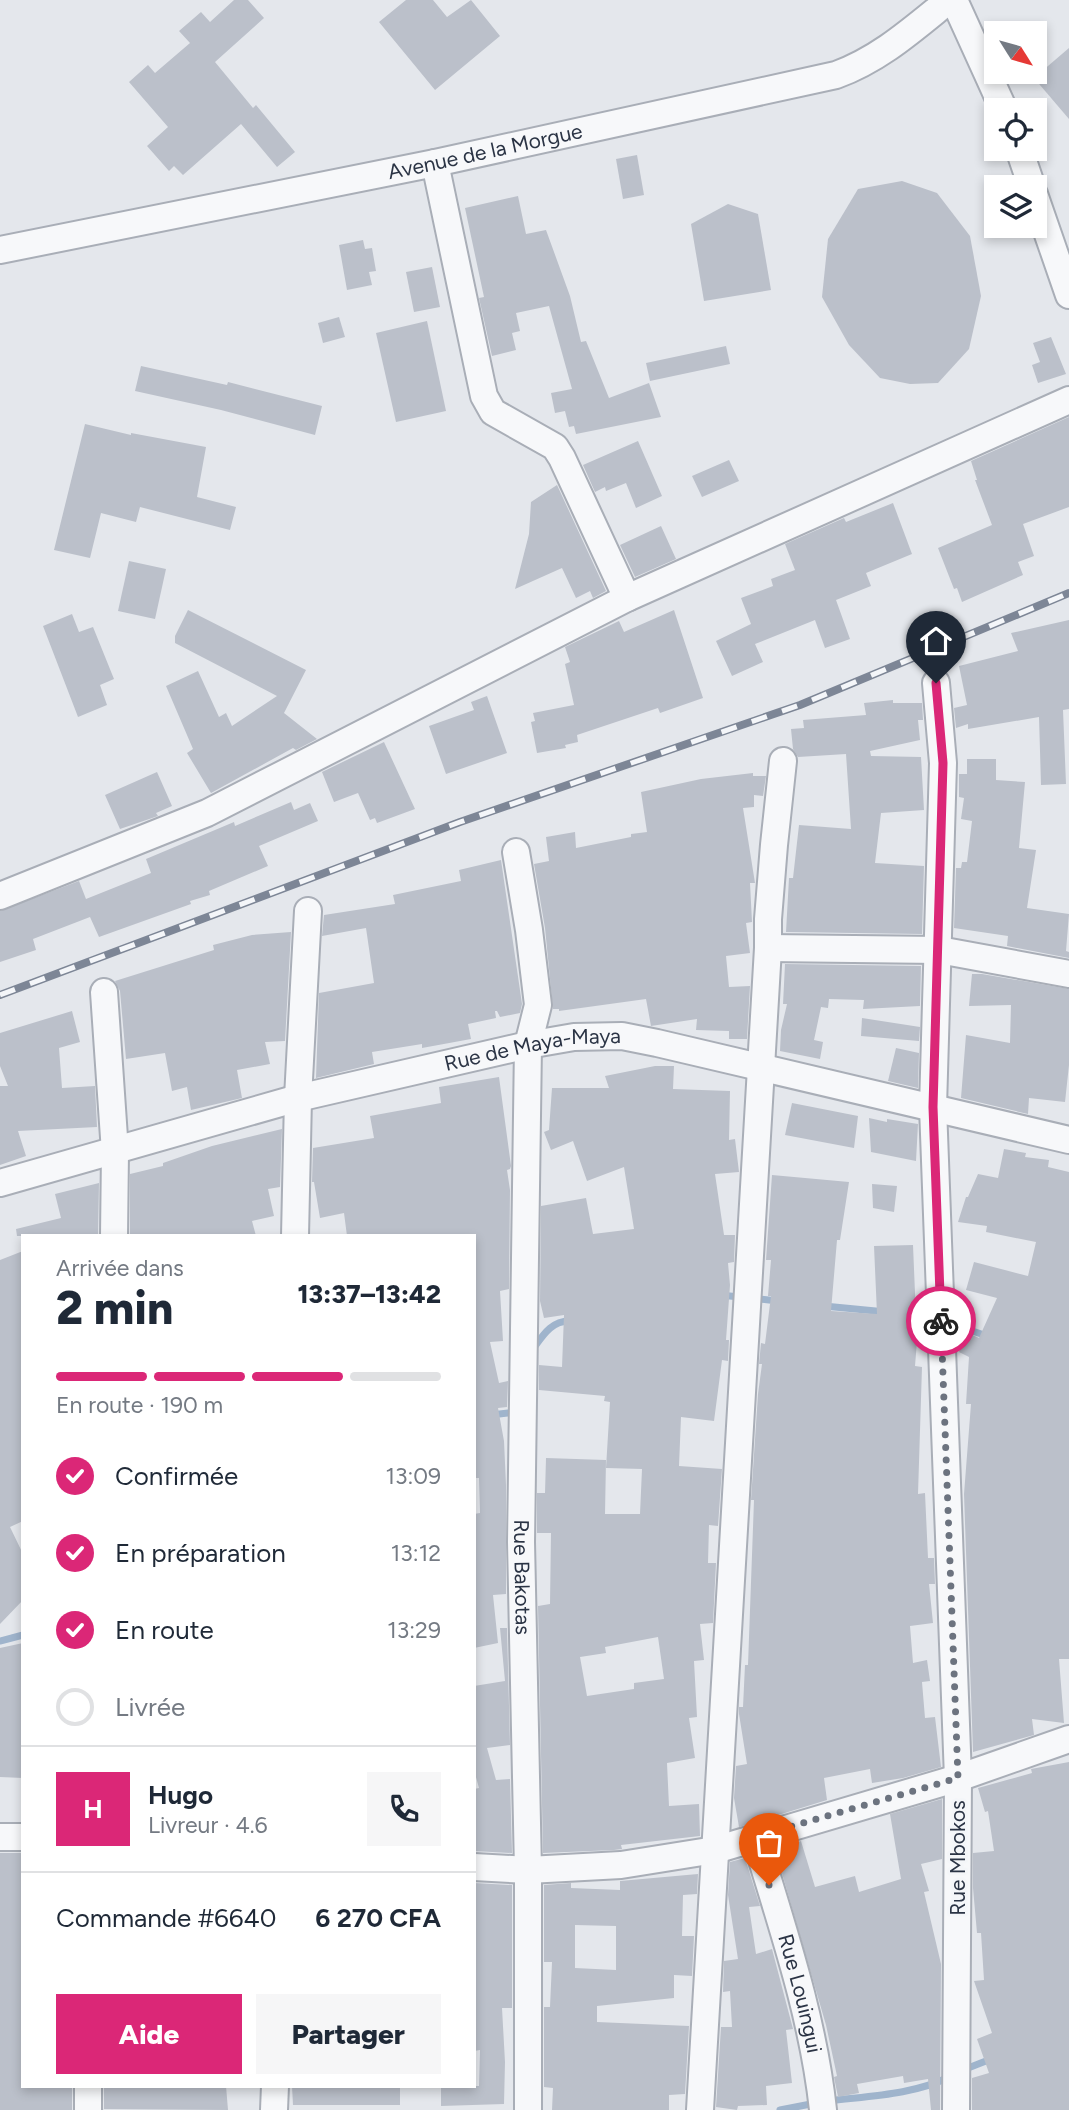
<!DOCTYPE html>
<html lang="fr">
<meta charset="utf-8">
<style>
:root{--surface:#fff;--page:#f6f6f7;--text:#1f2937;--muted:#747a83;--line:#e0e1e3;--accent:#db2777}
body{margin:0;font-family:Figtree,sans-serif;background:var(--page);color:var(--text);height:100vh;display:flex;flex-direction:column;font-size:26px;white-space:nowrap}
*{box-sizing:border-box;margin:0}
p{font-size:23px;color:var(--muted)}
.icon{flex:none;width:38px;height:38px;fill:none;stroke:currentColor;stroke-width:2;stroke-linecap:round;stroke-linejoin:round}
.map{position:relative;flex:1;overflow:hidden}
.details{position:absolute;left:21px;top:1234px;width:455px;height:854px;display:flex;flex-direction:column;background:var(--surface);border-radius:0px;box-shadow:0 4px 10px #0003}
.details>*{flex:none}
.needle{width:46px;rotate:127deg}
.buttons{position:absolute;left:984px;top:21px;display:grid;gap:14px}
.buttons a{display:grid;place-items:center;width:63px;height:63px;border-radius:0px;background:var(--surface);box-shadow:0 4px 10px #0003;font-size:35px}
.pin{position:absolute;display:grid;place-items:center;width:60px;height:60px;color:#fff;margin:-72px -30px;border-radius:50% 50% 50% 0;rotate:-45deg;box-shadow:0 0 7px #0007}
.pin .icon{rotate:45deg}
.courier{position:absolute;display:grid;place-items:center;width:70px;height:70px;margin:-35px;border:5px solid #db2777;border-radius:50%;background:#fff;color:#222;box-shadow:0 2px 9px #0007}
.overview em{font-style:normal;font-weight:800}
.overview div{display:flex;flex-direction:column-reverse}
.overview{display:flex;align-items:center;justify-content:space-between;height:119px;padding:0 35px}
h1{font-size:46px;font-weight:800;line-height:52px}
.bar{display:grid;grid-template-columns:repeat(4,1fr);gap:10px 7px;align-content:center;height:84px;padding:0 35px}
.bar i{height:9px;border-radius:5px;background:var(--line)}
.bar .selected{background:var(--accent)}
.bar p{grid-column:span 4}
.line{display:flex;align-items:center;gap:18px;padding:0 35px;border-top:2px solid var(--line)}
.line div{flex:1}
.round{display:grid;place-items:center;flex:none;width:74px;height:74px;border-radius:0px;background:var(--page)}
ol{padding:0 35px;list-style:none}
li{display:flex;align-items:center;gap:21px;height:77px}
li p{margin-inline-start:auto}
li .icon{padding:7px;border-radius:50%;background:var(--accent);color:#fff;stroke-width:4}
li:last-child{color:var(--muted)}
li i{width:38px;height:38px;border:4px solid var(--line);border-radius:50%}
.cta{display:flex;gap:14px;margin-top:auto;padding:14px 35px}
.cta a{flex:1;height:80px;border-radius:0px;background:var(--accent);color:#fff;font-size:28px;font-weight:800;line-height:80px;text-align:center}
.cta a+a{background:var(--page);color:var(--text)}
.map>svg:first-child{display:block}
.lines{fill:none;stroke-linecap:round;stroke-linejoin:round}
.stream{stroke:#9fb4cc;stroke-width:7}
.building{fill:#bbc0ca;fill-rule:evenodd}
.minor-casing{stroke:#a9aeb7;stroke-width:30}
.minor{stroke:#f7f8fa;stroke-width:26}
.rail-casing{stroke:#7d8696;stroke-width:8}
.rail{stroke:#f4f6f9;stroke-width:5;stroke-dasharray:16;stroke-linecap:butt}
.done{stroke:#6c737f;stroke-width:7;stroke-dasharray:0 12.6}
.route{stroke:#db2777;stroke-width:9}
.labels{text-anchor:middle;stroke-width:6;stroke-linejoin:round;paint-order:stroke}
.street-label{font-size:21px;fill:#2b3445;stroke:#f4f6f9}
</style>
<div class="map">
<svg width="1069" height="2110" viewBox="0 0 1069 2110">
<rect width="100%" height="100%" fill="#e4e7ec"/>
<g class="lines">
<g class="stream">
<polyline points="720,1295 778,1301"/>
<polyline points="824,1306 886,1312"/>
<polyline points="908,1314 934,1319"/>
<polyline points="946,1322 987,1336"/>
<path d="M533 1349C543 1335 552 1320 571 1321"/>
<polyline points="491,1415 517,1412"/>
<polyline points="0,1641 23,1635"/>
<polyline points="963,2070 991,2059"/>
<path d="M828 2101C867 2096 913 2095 949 2077"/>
<polyline points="780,2110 816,2103"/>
</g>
</g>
<g class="building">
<polygon points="234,0 248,0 264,18 215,62 253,108 256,105 295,152 277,167 241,124 183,175 174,166 169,171 147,146 168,127 129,82 148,65 155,73 190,43 179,31 201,12 210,22"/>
<polygon points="406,0 433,0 447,17 471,0 500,36 435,90 379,22"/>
<polygon points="1069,48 1069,119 1034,78"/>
<polygon points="637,155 644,195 623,199 616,159"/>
<polygon points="902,181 937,193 970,236 981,296 969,349 938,383 910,384 880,378 849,345 822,297 828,239 858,189"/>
<polygon points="518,196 526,234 546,230 570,296 581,342 586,341 609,398 649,383 661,417 576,434 574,426 569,427 565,411 555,413 551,393 572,389 549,306 516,313 520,331 512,333 516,350 492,356 479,298 484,297 465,208"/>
<polygon points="728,204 758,214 771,290 704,301 691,224"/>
<polygon points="363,240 365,249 372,248 376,271 369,272 372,285 347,290 339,245"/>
<polygon points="432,267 440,307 414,312 406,272"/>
<polygon points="339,317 345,337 323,343 318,323"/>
<polygon points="427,321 446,411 396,422 376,333"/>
<polygon points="1051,337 1066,374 1038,383 1032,365 1040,362 1033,343"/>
<polygon points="726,346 730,364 650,381 646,363"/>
<polygon points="141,366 227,385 228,382 322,406 315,435 221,410 135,391"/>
<polygon points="1069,417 1069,507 1023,524 1034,556 1018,562 1023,575 962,602 957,588 954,589 938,548 992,525 975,480 977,480 971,461"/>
<polygon points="85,424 131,435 131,433 206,447 197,497 236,507 230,530 140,507 136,522 101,513 90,558 54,550"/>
<polygon points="638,441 662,496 636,508 626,483 606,491 605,487 595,492 583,465"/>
<polygon points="729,460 739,481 702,497 692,476"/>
<polygon points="557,485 606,591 593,598 590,591 576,598 562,568 515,589 529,534 531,502"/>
<polygon points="893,503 912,554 866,573 871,586 836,600 850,639 825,648 815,620 755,644 763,662 732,676 716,641 751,624 741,598 773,586 771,579 795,570 785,544 844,518 846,522"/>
<polygon points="661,526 676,559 635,577 620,545"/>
<polygon points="129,561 166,569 155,619 118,611"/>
<polygon points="188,610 306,670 284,713 317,739 296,750 293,748 211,793 187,753 193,749 166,686 198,671 219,717 226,713 232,726 277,696 175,643 175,636"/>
<polygon points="674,610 703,698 660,713 658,708 577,735 578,742 565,745 566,748 537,753 531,722 535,721 533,713 574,705 565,664 570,662 565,647 619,621 624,632"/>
<polygon points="72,614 79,632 93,627 114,679 100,685 107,705 78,717 43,626"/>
<polygon points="1069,620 1069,709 1063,710 1066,784 1041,785 1039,717 968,729 968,724 956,728 954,708 967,705 959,666 1018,651 1011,633"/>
<polygon points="487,696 507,753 446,774 429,726 474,710 471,702"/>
<polygon points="893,700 893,703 922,703 923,720 918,720 920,740 870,751 871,756 921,757 924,810 881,813 875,863 924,866 922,934 786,932 789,878 793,878 799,825 851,829 846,754 798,757 793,749 791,729 804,728 803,720 866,715 864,703"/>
<polygon points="384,742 415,809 377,823 375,818 370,820 358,793 334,802 322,772"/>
<polygon points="967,759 996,759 996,780 1025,782 1019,848 1036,850 1027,908 1069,914 1066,951 1069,952 1069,958 1007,946 1008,936 954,928 956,868 961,868 962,862 967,862 972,821 961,819 964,798 959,797 959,774 967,774"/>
<polygon points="157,772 172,806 156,813 158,816 120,829 105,795"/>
<polygon points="753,773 753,776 766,776 763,796 754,795 754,807 743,808 755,883 750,883 752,922 746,923 750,953 726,956 729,987 750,986 747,1039 729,1039 729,1031 696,1030 697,1019 651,1026 646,999 559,1011 559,1009 553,1009 545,928 534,864 549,861 546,837 575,832 576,848 631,837 631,834 647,832 641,792 701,779"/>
<polygon points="291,802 294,810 310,803 318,821 259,846 268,866 209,891 210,895 190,901 191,904 99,937 90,917 33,939 36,950 0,962 0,911 79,881 86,899 151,873 146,859 234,822 235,826"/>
<polygon points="501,860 522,1004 520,1013 500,1017 497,1011 495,1011 496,1018 468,1024 471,1039 422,1048 422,1044 372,1052 374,1064 316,1078 319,993 374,983 366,928 322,936 324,915 395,904 393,895 461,881 459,870"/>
<polygon points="291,932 285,1041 265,1042 270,1064 237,1070 242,1098 191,1110 187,1087 172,1091 165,1053 126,1059 120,991 115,981 214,950 213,945 252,935"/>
<polygon points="785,964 921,966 920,1006 863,1009 864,1000 829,999 828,1008 821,1007 814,1040 823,1042 820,1059 780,1051 781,1030 787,1004 783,1004"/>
<polygon points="972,974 982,974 1069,989 1069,1065 1065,1102 1029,1098 1028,1114 961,1098 966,1035 1010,1043 1011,1005 969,1006"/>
<polygon points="72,1011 80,1042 59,1048 62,1088 95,1086 97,1127 18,1131 26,1156 0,1165 0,1086 8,1086 0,1066 0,1033"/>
<polygon points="862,1018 920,1027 919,1041 861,1036"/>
<polygon points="896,1048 919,1053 918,1088 888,1081"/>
<path d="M655 1066H674L673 1089 730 1091 729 1140 735 1139 739 1172 715 1174 724 1235H735L734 1262 728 1263 730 1285 726 1340H729L728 1361 722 1360 714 1421 681 1417 679 1466 722 1469 718 1526 709 1525 708 1563H716L713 1623 700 1624 704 1660 694 1661 697 1717 689 1718 695 1758 667 1763 669 1806 699 1804 700 1836 621 1845 622 1849 614 1850 543 1853 538 1606 550 1604 551 1533H537V1493H545L546 1458 606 1460 605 1514H640L642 1469 606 1468 610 1402 604 1401 605 1396 539 1390V1365L562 1367 564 1315 544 1318 540 1301 541 1206 586 1198 593 1234 634 1229 624 1167 587 1181 573 1141 551 1150 544 1132 549 1130 552 1088H609L605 1076ZM658 1637 664 1679 634 1683V1689L587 1696 580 1657 606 1653 605 1647Z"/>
<polygon points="499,1077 511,1166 510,1169 507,1170 510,1190 509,1289 500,1291 503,1341 490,1342 499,1383 508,1381 507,1407 498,1408 504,1441 506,1485 506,1594 493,1595 498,1643 474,1648 474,1514 480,1513 479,1478 475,1478 474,1436 474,1236 347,1236 344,1213 320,1218 314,1182 312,1182 313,1148 374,1138 370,1116 441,1103 439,1087"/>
<polygon points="792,1103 858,1116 854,1148 785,1135"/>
<polygon points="869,1118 887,1122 887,1119 918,1124 916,1161 871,1152"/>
<polygon points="282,1129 280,1187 268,1189 274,1216 252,1221 256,1236 130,1236 130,1174 163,1166 163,1163 212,1146"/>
<polygon points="1004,1149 1026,1153 1025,1157 1049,1160 1048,1167 1069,1172 1069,1659 1059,1659 1064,1723 1032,1719 1034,1735 973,1752 964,1494 971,1404 966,1404 969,1357 959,1352 968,1333 979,1338 997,1298 966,1290 974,1262 1028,1276 1036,1242 986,1232 987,1226 958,1222 966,1197 968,1197 978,1174 998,1178"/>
<polygon points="772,1175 849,1182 840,1240 837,1240 831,1311 877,1314 874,1246 913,1245 916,1317 919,1317 915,1366 922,1367 918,1494 925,1493 928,1558 934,1558 935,1584 929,1584 933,1623 910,1626 913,1663 927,1660 930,1681 922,1682 925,1718 935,1717 941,1767 903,1778 872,1783 870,1769 824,1778 827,1800 739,1827 734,1798 736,1766 747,1764 739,1714 739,1707 743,1707 745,1665 748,1665 754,1500 751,1500 758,1394 762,1364 759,1364 761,1343 765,1344 771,1296 768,1296 771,1260 766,1260"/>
<polygon points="99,1183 98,1236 17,1236 16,1229 61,1218 55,1194"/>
<polygon points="872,1184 897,1186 894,1212 873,1208"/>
<polygon points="23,1251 23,1521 10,1527 23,1554 23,1600 0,1624 0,1260"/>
<polygon points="500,1628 507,1628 510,1745 487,1748 496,1780 510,1779 512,1853 474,1851 474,1789 479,1788 474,1770 474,1686 505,1681"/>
<polygon points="23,1643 23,1778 0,1777 0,1648"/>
<polygon points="1069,1762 1069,2110 972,2110 972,2078 989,2073 977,2039 992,2033 974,1981 984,1980 981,1933 977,1933 973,1888 973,1853 994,1851 988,1811 985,1812 978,1788 1032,1773 1031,1769"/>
<polygon points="942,1799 942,1859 921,1864 929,1891 924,1892 941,1964 940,2110 931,2110 928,2079 904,2083 903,2076 857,2084 859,2093 838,2097 834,2077 837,2076 826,2025 775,1849 801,1841 815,1887 855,1876 859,1892 901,1879 890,1814"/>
<polygon points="0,1853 23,1853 23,2086 72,2086 72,2110 0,2110"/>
<polygon points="745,1858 760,1906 749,1907 756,1954 772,1949 793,2029 786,2030 792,2083 766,2086 767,2105 738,2106 737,2110 716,2107 721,2027 732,2027 730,1991 723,1992 724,1961 738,1959 728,1895 730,1862"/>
<path d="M698 1874 697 1894 683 1895 682 1936H694L692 1976 674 1975V1998L597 2006V2022L689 2026 685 2094 669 2095V2110H552L553 2088 544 2087V2007H550L552 1962H544V1885L571 1883V1888L620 1890V1881ZM575 1925 616 1926V1970L575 1968Z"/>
<polygon points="474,1883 512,1885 512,2008 502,2008 505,2062 504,2104 441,2106 441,2086 479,2086 480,2050 474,2051"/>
<polygon points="104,2086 226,2086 228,2110 104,2109"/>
<polygon points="292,2086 400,2086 400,2105 293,2105"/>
</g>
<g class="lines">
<g class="minor-casing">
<g id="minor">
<polyline points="954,0 1004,110"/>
<polyline points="1019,149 1032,187"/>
<polyline points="435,163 484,396 493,412 555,447 562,458 627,598"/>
<polyline points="1034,194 1069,295"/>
<path id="s1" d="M0 250 435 163 836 75C880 59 913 29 949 0"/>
<polyline points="936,683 943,763 933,1107 958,1778 956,2110"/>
<path id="s2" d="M516 852 529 930 538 1005 528 1045 521 1542 528 1870V2110"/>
<polyline points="0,896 207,813 627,598 1069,400"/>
<polyline points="768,948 939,950 1069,974"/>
<polyline points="104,992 115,1152 114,1236"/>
<path id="s3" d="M0 1183 298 1098 528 1045 574 1037 622 1036 657 1043 1069 1140"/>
<polyline points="295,1236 298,1098 308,911"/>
<polyline points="0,1837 23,1837"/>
<path id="s4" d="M755 1837C782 1927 813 2016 823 2110"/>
<polyline points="474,1867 528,1870 621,1865 715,1850 958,1778 1069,1739"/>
<polyline points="88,2110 88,2086"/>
<polyline points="274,2110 275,2086"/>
<polyline points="700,2110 768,948 768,919 774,845 783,761"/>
</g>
</g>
<use href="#minor" class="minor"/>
<g class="rail-casing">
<polyline id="rail" points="0,995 460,822 800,705 1069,593"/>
</g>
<use href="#rail" class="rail"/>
</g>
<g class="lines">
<polyline class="done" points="769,1885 755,1837 958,1778 941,1321"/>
<polyline class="route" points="936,683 943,763 933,1107 941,1321"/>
</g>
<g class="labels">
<g class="street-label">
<text dy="7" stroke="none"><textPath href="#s1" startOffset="495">Avenue de la Morgue</textPath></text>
<text dy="7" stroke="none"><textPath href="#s3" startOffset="550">Rue de Maya-Maya</textPath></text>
<text dy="7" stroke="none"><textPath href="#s2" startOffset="728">Rue Bakotas</textPath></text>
<text transform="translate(958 1858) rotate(-90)" y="7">Rue Mbokos</text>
<text dy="7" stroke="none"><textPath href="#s4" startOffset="163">Rue Louingui</textPath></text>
</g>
</g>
</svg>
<div class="buttons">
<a><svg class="needle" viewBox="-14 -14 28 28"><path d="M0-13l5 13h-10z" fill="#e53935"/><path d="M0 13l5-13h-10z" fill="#747a83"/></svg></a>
<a><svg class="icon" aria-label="locate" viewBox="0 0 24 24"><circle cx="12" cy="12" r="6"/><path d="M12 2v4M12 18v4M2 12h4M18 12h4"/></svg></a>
<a><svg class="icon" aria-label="layers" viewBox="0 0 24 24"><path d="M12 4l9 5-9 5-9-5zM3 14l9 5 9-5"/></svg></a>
</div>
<div class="pin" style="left:769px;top:1885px;background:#ea580c"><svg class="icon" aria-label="bag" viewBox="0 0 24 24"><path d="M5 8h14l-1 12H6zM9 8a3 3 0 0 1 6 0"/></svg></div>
<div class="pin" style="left:936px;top:683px;background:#1f2937"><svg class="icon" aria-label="home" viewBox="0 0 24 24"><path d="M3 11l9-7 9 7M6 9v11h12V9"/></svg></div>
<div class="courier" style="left:941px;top:1321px"><svg class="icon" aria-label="bike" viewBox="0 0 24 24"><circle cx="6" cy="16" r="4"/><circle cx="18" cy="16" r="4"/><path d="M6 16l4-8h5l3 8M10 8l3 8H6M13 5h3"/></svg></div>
<section class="details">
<div class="overview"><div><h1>2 min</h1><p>Arrivée dans</p></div><em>13:37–13:42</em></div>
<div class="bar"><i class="selected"></i><i class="selected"></i><i class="selected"></i><i></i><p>En route · 190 m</p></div>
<ol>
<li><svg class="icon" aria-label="check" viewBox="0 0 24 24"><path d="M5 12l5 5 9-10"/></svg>Confirmée<p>13:09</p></li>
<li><svg class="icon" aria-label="check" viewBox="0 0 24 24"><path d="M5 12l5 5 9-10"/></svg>En préparation<p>13:12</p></li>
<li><svg class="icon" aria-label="check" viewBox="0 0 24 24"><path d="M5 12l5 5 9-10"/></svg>En route<p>13:29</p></li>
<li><i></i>Livrée</li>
</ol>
<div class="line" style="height:126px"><b class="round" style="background:var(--accent);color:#fff">H</b><div><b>Hugo</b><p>Livreur · 4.6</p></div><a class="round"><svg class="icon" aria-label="phone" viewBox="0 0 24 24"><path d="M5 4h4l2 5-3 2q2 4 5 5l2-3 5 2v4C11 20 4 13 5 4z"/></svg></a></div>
<div class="line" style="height:91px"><div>Commande #6640</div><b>6 270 CFA</b></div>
<div class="cta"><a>Aide</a><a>Partager</a></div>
</section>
</div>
